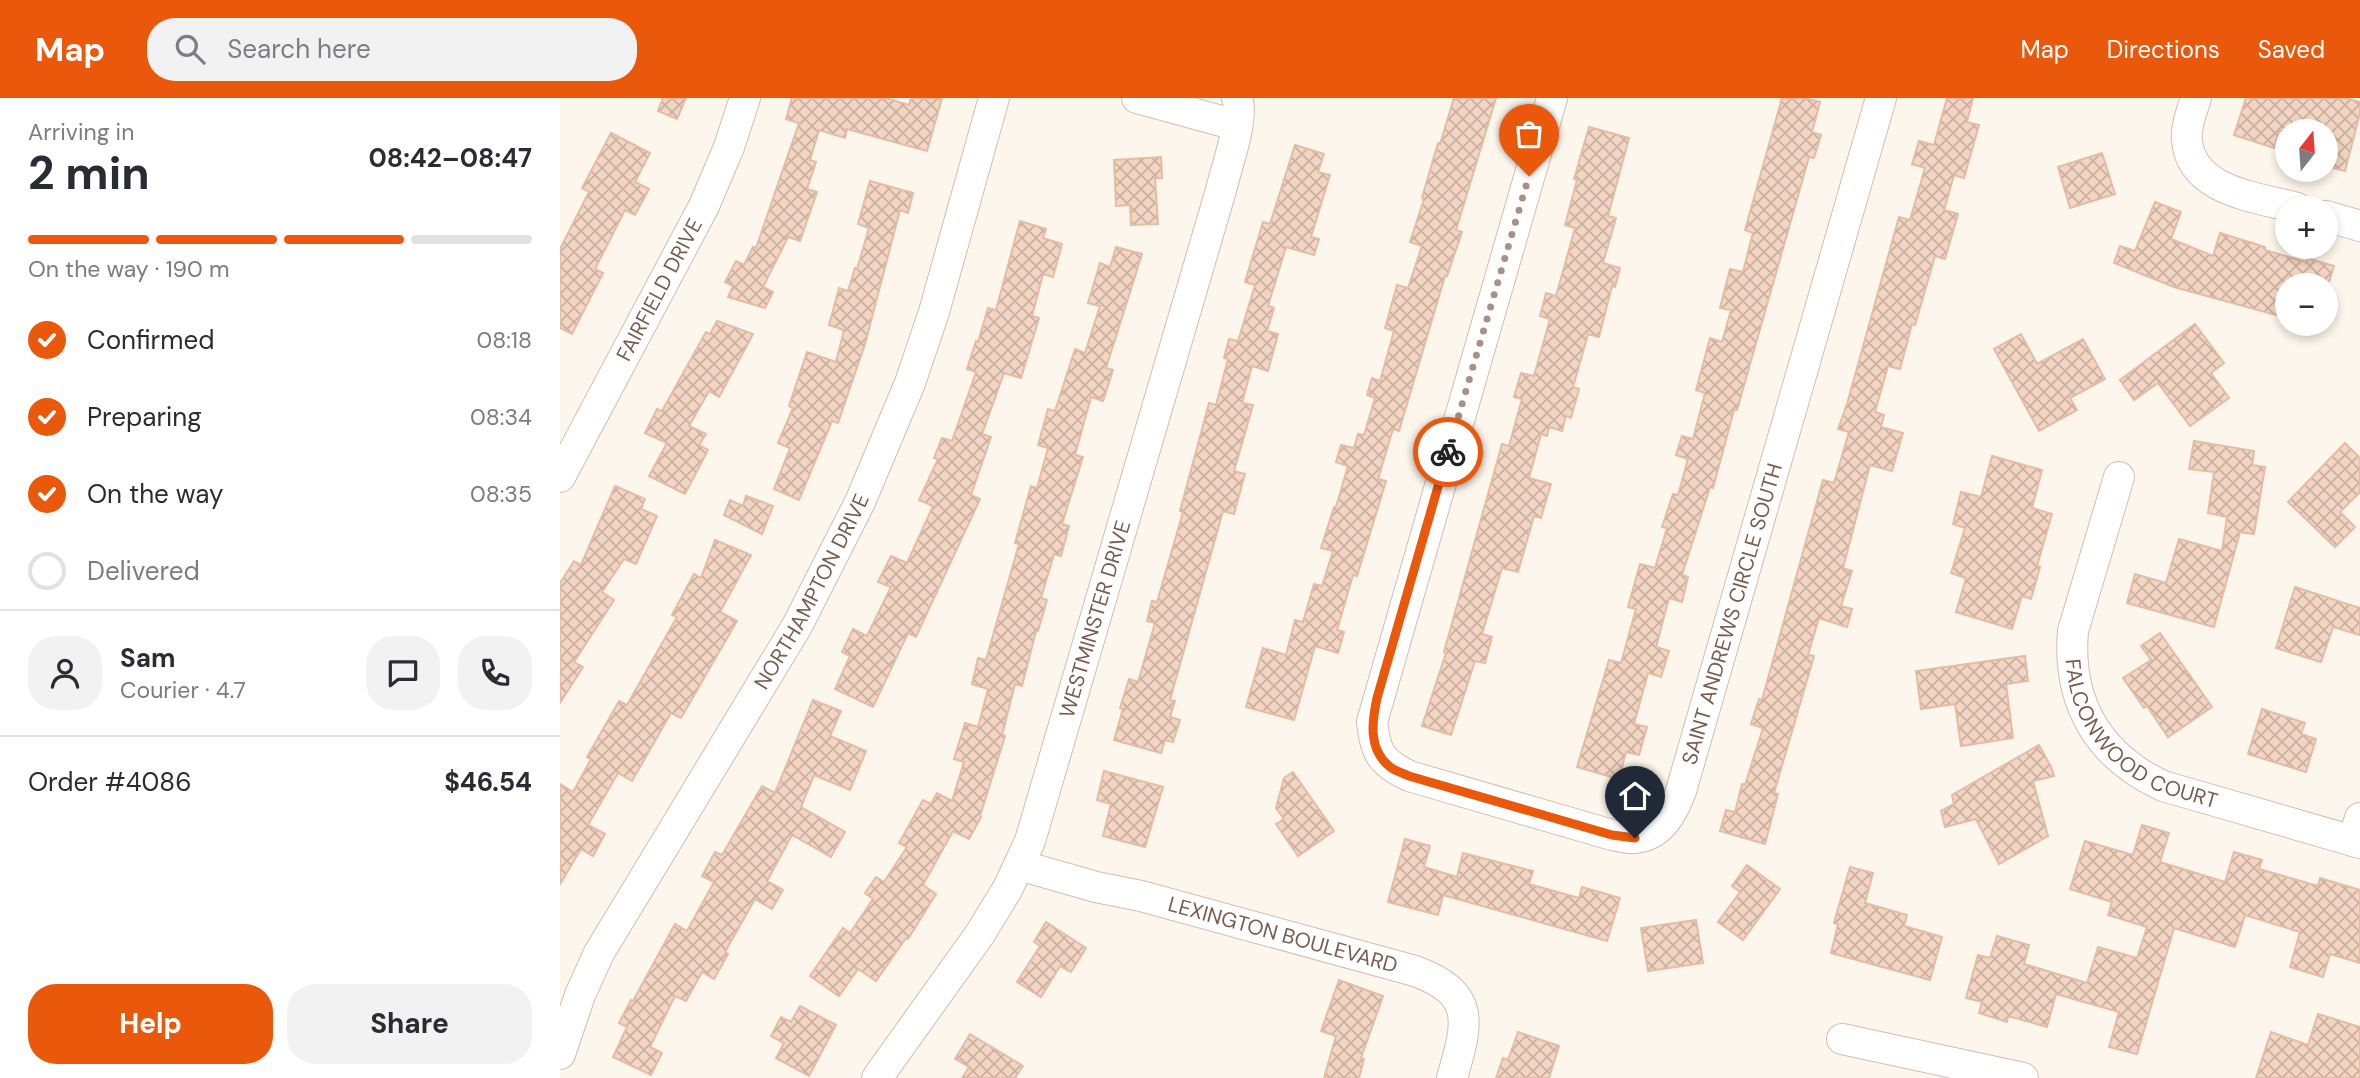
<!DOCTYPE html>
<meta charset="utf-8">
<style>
:root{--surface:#fff;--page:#f2f2f3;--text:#2b2b33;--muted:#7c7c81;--line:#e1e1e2;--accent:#ea580c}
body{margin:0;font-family:"DM Sans",sans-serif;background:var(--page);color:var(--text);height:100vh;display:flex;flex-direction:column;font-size:26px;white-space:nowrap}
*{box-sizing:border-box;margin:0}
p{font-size:23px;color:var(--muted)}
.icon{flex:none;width:38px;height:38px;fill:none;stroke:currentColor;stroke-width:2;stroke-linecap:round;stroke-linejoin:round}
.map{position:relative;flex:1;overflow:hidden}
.sheet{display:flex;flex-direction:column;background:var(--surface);width:560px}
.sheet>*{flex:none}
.needle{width:46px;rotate:17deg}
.tools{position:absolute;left:1715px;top:21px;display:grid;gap:14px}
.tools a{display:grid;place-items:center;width:63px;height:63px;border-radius:50%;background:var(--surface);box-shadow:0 4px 10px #0003;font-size:35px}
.pin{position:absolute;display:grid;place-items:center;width:60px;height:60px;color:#fff;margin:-72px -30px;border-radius:50% 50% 50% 0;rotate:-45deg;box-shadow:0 0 7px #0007}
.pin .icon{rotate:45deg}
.courier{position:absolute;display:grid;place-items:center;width:70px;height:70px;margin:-35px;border:5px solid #ea580c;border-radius:50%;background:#fff;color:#222;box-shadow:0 2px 9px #0007}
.summary em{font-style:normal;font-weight:700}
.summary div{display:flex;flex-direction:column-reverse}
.summary{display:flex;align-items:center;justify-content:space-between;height:119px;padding:0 28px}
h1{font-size:46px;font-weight:700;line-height:52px}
.bar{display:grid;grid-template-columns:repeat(4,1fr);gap:10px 7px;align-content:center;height:84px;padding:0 28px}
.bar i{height:9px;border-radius:5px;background:var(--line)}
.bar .selected{background:var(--accent)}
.bar p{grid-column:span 4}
.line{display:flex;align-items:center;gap:18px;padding:0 28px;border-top:2px solid var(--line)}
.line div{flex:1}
.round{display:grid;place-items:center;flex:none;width:74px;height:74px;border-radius:28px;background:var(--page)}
ol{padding:0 28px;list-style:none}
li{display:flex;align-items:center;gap:21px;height:77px}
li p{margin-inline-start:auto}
li .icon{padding:7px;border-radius:50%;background:var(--accent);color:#fff;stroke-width:4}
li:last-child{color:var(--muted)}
li i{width:38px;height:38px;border:4px solid var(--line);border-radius:50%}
.primary-button{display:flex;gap:14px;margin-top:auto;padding:14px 28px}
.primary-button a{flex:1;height:80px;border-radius:28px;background:var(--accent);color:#fff;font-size:28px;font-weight:700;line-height:80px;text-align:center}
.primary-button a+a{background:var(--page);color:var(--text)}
header{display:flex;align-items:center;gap:42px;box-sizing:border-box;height:98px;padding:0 35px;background:var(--accent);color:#fff}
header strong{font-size:33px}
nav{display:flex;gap:38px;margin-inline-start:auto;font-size:24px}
.search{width:490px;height:63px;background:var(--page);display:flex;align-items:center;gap:18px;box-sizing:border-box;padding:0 24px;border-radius:28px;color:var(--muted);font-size:26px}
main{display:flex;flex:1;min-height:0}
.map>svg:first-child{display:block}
.building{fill:url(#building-cross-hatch);stroke:#e6bba3;stroke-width:2}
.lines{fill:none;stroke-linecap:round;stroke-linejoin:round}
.minor-casing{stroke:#d1beb0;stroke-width:32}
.minor{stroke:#fff;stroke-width:30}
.done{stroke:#a89285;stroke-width:7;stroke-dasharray:0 12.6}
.route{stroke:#ea580c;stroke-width:9}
.labels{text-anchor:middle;stroke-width:7;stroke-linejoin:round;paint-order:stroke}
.street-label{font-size:21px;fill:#7a5c4d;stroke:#fffaf3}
</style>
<header>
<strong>Map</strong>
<div class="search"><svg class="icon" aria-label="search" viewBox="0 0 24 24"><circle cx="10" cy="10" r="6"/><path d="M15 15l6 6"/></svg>Search here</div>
<nav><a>Map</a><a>Directions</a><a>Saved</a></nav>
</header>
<main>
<section class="sheet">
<div class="summary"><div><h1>2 min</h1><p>Arriving in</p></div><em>08:42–08:47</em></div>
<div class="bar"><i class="selected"></i><i class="selected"></i><i class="selected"></i><i></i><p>On the way · 190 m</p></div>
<ol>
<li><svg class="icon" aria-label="check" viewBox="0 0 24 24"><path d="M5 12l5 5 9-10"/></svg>Confirmed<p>08:18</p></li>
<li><svg class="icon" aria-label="check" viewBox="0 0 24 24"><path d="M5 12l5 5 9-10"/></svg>Preparing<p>08:34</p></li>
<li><svg class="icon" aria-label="check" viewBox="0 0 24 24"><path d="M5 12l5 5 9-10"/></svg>On the way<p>08:35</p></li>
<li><i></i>Delivered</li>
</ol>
<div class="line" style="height:126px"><a class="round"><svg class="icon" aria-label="person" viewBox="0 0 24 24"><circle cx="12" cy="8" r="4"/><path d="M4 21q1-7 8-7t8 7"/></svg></a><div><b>Sam</b><p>Courier · 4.7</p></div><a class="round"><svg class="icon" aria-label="chat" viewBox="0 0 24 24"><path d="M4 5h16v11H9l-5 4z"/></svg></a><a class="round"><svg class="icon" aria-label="phone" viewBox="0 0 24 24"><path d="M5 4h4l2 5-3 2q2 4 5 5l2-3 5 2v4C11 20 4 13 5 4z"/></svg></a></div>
<div class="line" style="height:91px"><div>Order #4086</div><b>$46.54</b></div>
<div class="primary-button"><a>Help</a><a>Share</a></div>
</section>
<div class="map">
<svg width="1800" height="980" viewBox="0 0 1800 980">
<defs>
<pattern id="building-cross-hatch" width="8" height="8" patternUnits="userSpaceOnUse" patternTransform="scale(1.75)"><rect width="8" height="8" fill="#f3d5c3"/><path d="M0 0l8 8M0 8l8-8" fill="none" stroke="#cab0a1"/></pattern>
</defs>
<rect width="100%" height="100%" fill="#fdf6ec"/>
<g class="building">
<polygon points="103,0 126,0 117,21 98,13"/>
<polygon points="232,0 326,0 349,7 351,0 382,0 367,53 287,31 285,40 259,32 250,62 256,64 247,91 257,94 240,143 228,139 203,189 213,194 205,210 168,199 173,188 165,184 176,163 184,167 193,149 196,150 239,25 226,21"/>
<polygon points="894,0 936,0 896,132 902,134 887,178 885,178 839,333 833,331 818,381 826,383 797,478 793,477 777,532 784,534 778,555 755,548 734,622 686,609 703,550 726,557 735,522 743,524 754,486 762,488 773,453 761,450 774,409 776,409 788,368 776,364 781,347 794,350 798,336 804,337 815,300 807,297 812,280 820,283 834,233 825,230 837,187 848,190 862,148 850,144 864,101 862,100 878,45 880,46"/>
<polygon points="1222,0 1245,0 1260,4 1252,34 1261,37 1254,60 1249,59 1177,312 1174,312 1153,390 1150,389 1122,477 1128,479 1122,504 1109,500 1096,549 1109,553 1101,579 1088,575 1074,626 1087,629 1079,657 1066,654 1059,681 1017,669 1049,562 1061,565 1076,511 1068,509 1080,466 1095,470 1107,430 1102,429 1113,396 1118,397 1128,361 1116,357 1122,338 1133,341 1145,295 1136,292 1150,240 1162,244 1171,212 1160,210 1170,171 1183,174 1193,135 1185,132"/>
<polygon points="1387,0 1413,0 1407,24 1419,27 1404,80 1394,77 1384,112 1398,116 1385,161 1375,158 1355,227 1352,226 1340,271 1328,268 1315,314 1324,317 1321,329 1343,335 1332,373 1310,367 1283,470 1292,473 1281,508 1292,511 1287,529 1259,520 1248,557 1254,558 1214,695 1218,696 1205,746 1160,733 1166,712 1175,714 1182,686 1185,687 1203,630 1191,626 1199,601 1202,602 1263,382 1274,385 1289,334 1278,331 1287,306 1339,119 1350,122 1365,70 1352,66 1359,43 1374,47"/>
<polygon points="1686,0 1784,0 1800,4 1800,15 1785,73 1766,68 1766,33 1719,33 1714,50 1674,37"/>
<polygon points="1029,29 1069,40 1048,118 1056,120 1043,165 1060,170 1055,189 1052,188 1039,239 1028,236 1013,289 1019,291 1011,320 1006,318 1002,333 989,329 987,338 981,336 969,380 991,386 981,420 974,418 958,474 942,470 922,536 932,539 925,565 915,563 891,637 862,628 886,555 884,554 942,346 949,348 962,301 954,299 961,275 974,278 990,221 980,218 986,195 996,198 1015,130 1005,127 1017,82 1014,81"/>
<polygon points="51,35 90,55 75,84 89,91 75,117 65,112 35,171 43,175 12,236 0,230 0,151 29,94 22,90"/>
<polygon points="735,47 764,56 758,74 770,77 751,139 759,141 754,157 726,149 708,208 714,210 707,233 718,236 708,273 692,268 682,305 693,307 674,373 685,376 674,416 663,413 610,602 615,603 610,619 620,622 613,644 605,642 601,655 554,642 563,611 560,610 569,581 578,584 595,525 587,523 592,503 597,504 623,414 620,413 649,305 656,307 668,261 664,260 669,241 678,243 695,187 685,184 703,124 710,126"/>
<polygon points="1542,55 1555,96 1510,110 1498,69"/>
<polygon points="601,59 602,80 595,80 598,126 571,127 570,107 556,108 554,62"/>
<polygon points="310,83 353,95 348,115 340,112 305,246 278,325 272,323 239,402 214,391 230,350 218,345 233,310 229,308 247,254 276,264 284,232 269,227 279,190 288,193 295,170 297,171 309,130 298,126"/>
<polygon points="1595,104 1621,114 1611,141 1653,158 1660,135 1705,149 1705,152 1746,164 1747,160 1774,168 1768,187 1727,187 1727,220 1614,189 1554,165 1560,148 1575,153"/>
<polygon points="460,123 486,131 483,140 502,146 493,179 483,176 472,218 479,220 461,280 444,275 422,336 431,339 411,397 420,401 356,539 348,535 313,609 275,591 290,558 282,554 293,531 307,538 331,489 318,484 331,458 347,465 373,408 359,402 378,361 374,360 382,340 392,343 416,274 407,271 416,243 418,244 428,210 436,212"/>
<polygon points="556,149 582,156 546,270 553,272 543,303 531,299 515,357 523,359 502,426 509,428 501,458 494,456 481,500 487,502 478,533 476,533 462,588 455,586 442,637 445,638 420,718 421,719 409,741 393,733 363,787 376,796 348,841 346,840 316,883 298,871 279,898 250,878 283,830 290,835 313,801 305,795 316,779 324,784 347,749 339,745 363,702 371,706 377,695 392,703 404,664 394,661 405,625 418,629 428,591 412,586 418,560 426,562 459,446 455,445 471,388 477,390 488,350 478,347 488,311 495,313 515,251 525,255 540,208 528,205 540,165 550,169"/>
<polygon points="157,223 193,236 159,299 149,293 129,328 146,336 139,347 148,352 125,396 89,378 107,345 85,335 97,311 102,313 146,234 150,236"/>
<polygon points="1635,226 1664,265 1651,275 1669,300 1630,328 1598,285 1574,302 1560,282"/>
<polygon points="1461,236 1477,266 1523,241 1545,281 1510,300 1517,312 1479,333 1434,251"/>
<polygon points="1634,343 1694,353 1692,367 1705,369 1694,436 1680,434 1654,529 1567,505 1575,476 1606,485 1619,441 1662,453 1667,419 1648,415 1654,374 1629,371"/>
<polygon points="1785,345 1800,360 1800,394 1780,414 1795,429 1775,449 1728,404"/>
<polygon points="1432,358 1482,372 1472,410 1492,416 1477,468 1480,469 1471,501 1462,498 1452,531 1396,514 1406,480 1391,475 1405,430 1393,426 1401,394 1421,399"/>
<polygon points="55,388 85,401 81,411 97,418 76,466 64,461 42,494 54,502 14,564 23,569 0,605 0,485 14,463 21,467"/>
<polygon points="186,398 213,408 202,436 164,417 170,402 183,408"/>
<polygon points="155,442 191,457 160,514 177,523 121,620 111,615 72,683 58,675 28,727 45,736 33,758 21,751 0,786 0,686 13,694 31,661 27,659 59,603 67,607 117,519 112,517 134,476 141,480"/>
<polygon points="1735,489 1800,510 1800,537 1773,529 1761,564 1716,550"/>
<polygon points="1600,535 1652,609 1608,639 1587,608 1584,610 1563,580 1591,562 1581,548"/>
<polygon points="1465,558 1468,583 1446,586 1453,640 1401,648 1395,606 1361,611 1356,573"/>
<polygon points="253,602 281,613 270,638 306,653 290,692 254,677 241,709 285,734 271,759 232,737 207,783 223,792 212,811 195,801 165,854 168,856 154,881 142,874 126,903 115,898 90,949 102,955 91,977 53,959 67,929 59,925 71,902 73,903 115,826 127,833 154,784 142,778 155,754 162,757 202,688 215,695"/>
<polygon points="1702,611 1745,625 1741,636 1756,641 1746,674 1688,656"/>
<polygon points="1479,647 1491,669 1494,678 1473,683 1488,738 1439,766 1416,721 1385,729 1381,713 1394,706 1392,697"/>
<polygon points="544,673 603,689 585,749 543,738 551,706 537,702"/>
<polygon points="733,674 774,733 738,758 716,726 724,721 716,710 724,680"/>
<polygon points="1582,727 1609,735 1600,764 1665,784 1674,754 1702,762 1699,771 1758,788 1760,780 1800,792 1800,865 1770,856 1763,879 1730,869 1740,834 1685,817 1675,849 1614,830 1577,956 1549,949 1559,914 1496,896 1487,929 1448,918 1447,924 1419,915 1422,904 1406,900 1418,857 1430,860 1437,838 1469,847 1464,866 1527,885 1538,849 1577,860 1587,829 1548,817 1552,804 1510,791 1525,743 1573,757"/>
<polygon points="845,741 870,748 864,769 897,779 903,755 973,773 969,786 1019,800 1022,789 1060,800 1047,843 883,797 878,817 828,804"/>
<polygon points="1187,767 1220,791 1183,842 1158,824 1180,794 1172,788"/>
<polygon points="1290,769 1313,775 1305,805 1347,817 1344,828 1382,839 1370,882 1271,855 1278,826 1274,825"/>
<polygon points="1136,822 1143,865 1088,873 1081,830"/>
<polygon points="486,824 526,850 511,874 500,868 481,899 457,884 480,848 474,844"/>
<polygon points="779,882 823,898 801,960 804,961 799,980 764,980 776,938 761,933"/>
<polygon points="240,908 276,927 249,978 216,960 224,945 211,938 221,919 231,924"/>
<polygon points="1758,916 1800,929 1800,980 1696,980 1711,934 1748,947"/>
<polygon points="958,934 999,948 989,980 936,980 943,960 948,962"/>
<polygon points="410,936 463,968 455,980 402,980 409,969 395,961"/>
</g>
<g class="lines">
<g class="minor-casing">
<g id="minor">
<polyline points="577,0 676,27"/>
<path id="s1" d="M992 0 812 624C816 656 820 663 849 678L1052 737C1059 738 1068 741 1075 740 1101 738 1113 714 1121 693L1321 0"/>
<path d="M1636 0C1632 13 1625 30 1627 43 1632 94 1697 99 1737 110"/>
<polyline points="1766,118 1800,128"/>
<path id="s2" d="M0 379 144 108 169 49 185 0"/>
<path id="s3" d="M1559 379 1513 533C1507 604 1538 658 1603 688L1800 745"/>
<polyline points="1793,743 1800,720"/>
<path id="s4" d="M459 767 536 789 581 798 855 873C917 896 908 925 892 980"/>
<polyline points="1282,941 1463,980"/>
<path id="s5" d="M0 956 20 897 39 855 237 528 300 404 350 285 374 214 434 0"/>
<path id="s6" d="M317 980 420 836 448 790 470 743 661 92C666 70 685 19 677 0"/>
</g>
</g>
<use href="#minor" class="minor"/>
</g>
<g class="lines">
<polyline class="done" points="888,354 969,78"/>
<path class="route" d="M888 354 817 600C812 623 808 651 829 668 834 673 843 675 849 678L1052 737 1075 740"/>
</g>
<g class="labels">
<g class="street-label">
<text dy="7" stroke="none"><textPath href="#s2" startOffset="212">FAIRFIELD DRIVE</textPath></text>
<text dy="7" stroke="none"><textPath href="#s5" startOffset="528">NORTHAMPTON DRIVE</textPath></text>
<text dy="7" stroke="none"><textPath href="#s1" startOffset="1208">SAINT ANDREWS CIRCLE SOUTH</textPath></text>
<text dy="7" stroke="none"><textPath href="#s6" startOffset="514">WESTMINSTER DRIVE</textPath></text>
<text dy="7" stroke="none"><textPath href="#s3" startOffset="299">FALCONWOOD COURT</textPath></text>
<text dy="7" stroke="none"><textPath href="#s4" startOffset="273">LEXINGTON BOULEVARD</textPath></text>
</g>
</g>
</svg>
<div class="tools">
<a><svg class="needle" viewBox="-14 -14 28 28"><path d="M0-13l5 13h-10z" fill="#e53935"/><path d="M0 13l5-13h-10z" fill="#7c7c81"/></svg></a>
<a>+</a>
<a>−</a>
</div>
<div class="pin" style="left:969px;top:78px;background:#ea580c"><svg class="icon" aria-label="bag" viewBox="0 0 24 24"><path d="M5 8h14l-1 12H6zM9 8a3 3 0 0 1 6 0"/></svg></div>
<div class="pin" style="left:1075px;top:740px;background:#1f2937"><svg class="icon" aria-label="home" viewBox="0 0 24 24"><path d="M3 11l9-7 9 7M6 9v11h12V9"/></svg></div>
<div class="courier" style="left:888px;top:354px"><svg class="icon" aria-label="bike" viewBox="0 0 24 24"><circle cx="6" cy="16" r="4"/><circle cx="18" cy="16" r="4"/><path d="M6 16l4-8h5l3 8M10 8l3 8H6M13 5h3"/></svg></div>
</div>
</main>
